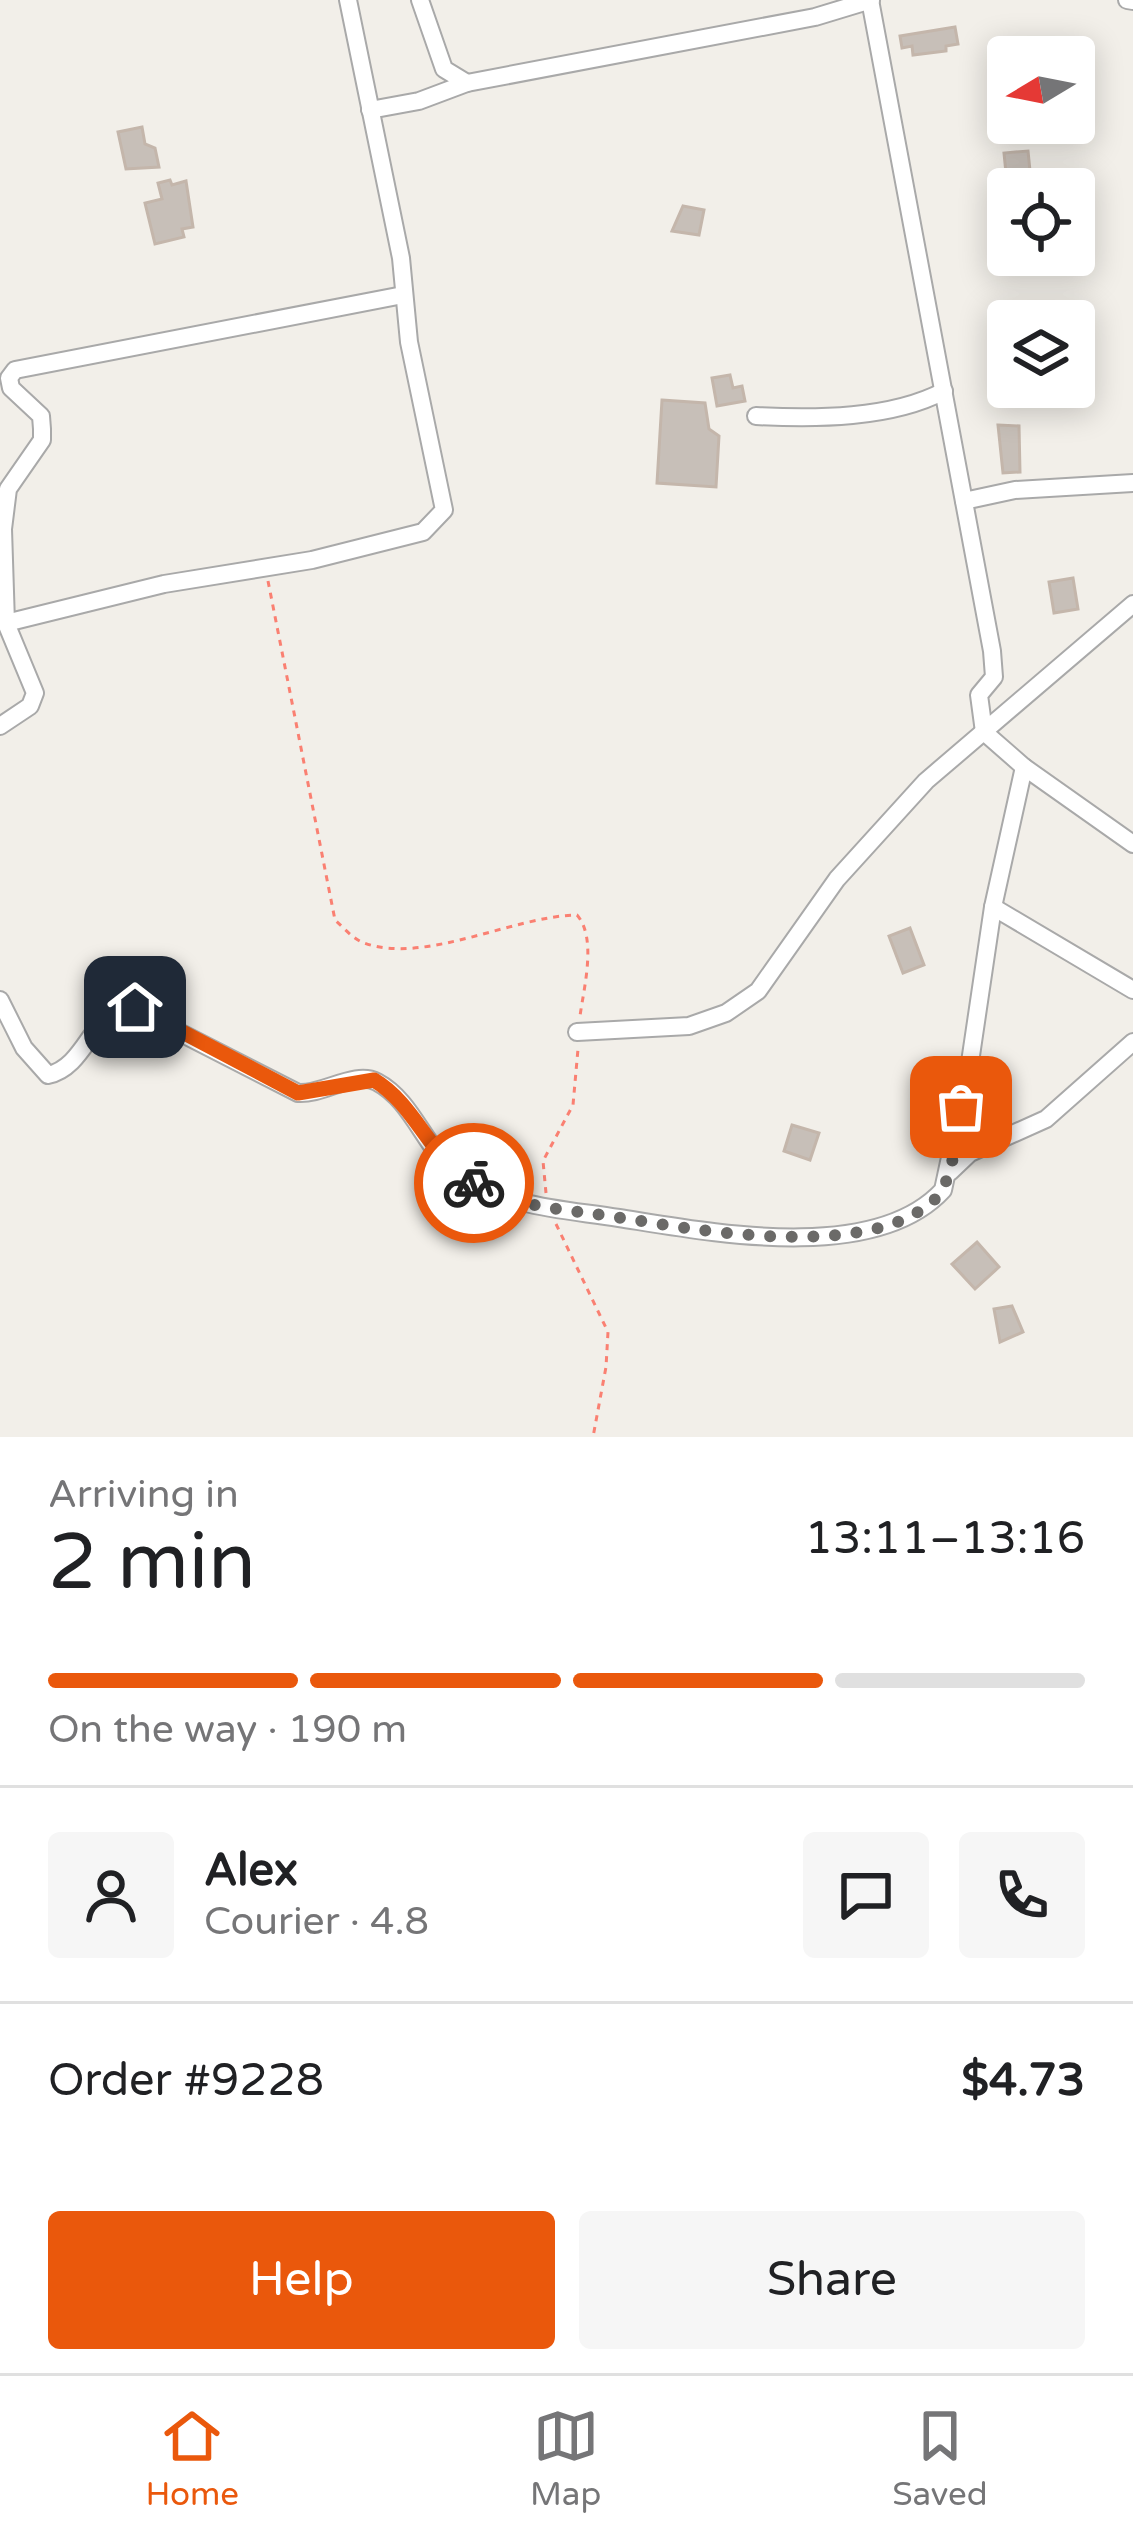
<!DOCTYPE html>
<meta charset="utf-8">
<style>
:root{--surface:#fff;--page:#f6f6f6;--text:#202124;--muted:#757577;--line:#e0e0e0;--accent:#ea580c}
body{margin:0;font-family:"Varela Round",sans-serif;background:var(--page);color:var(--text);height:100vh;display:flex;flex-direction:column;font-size:45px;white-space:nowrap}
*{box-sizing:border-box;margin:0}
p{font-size:39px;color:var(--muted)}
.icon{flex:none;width:66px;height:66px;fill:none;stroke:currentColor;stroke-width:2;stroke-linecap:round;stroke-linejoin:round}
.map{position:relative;height:1437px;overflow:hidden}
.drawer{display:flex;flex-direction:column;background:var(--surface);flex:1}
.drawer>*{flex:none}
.needle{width:78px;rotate:260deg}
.tools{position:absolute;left:987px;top:36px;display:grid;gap:24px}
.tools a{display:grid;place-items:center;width:108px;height:108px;border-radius:12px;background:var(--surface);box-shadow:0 6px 30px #0003;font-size:60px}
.pin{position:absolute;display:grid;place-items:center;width:102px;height:102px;color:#fff;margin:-51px;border-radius:24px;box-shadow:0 6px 18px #0006}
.courier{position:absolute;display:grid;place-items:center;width:120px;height:120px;margin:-60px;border:9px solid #ea580c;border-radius:50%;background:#fff;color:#222;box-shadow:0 3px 15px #0007}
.summary em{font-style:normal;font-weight:600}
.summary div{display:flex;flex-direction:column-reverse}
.summary{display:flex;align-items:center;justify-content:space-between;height:204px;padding:0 48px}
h1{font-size:78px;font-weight:600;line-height:90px}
.bar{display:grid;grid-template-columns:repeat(4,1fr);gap:18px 12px;align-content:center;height:144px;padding:0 48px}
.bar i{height:15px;border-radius:9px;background:var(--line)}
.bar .active{background:var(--accent)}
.bar p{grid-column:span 4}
.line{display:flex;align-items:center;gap:30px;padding:0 48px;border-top:3px solid var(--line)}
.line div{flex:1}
.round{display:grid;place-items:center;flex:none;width:126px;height:126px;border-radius:12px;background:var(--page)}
.action{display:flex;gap:24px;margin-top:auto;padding:24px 48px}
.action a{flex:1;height:138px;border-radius:12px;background:var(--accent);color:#fff;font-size:48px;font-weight:600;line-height:138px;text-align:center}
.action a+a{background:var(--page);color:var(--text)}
.tabs{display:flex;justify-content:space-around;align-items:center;height:168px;border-top:3px solid var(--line);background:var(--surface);font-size:33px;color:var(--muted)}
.tabs a{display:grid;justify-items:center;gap:6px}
.tabs .active{color:var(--accent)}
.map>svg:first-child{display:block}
.building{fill:#c7bfb8;stroke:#c4b6ab;stroke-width:3}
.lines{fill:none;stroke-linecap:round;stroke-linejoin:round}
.street-casing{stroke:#a9a9a9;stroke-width:20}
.path{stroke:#fa8072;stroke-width:3;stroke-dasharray:6 6;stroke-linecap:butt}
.street{stroke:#fff;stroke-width:16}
.done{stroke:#6b6a68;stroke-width:12;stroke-dasharray:0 21.6}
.route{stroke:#ea580c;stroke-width:15}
</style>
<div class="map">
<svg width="1133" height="1437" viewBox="0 0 1133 1437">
<rect width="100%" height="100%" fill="#f2efe9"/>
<g class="building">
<polygon points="955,27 958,44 946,46 946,51 913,55 912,46 902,48 900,36"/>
<polygon points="142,127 145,144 155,148 159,167 126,169 118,132"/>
<polygon points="1028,151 1031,181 1007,183 1004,153"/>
<polygon points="170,180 172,185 186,181 193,227 182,229 184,237 155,244 145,203 162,199 158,183"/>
<polygon points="683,206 704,210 699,235 672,231"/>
<polygon points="730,375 733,388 742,386 745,401 717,406 712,378"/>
<polygon points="662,400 705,403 709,429 719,436 716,487 657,483"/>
<polygon points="998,425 1019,426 1020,472 1003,473"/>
<polygon points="1073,578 1078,609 1054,613 1049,582"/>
<polygon points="910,928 924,965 903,973 889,936"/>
<polygon points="792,1125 819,1133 810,1160 784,1151"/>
<polygon points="977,1242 999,1267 975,1289 952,1264"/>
<polygon points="1012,1306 1023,1332 1000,1342 994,1309"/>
</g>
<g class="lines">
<g class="street-casing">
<g id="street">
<polyline points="420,0 444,69 467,83"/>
<polyline points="870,0 992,651 994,677 979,695 984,732 1024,767 1133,844"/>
<polyline points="1127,0 1133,1"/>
<polyline points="370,110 419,101 467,83 815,17 871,0"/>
<path d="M756 416C815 419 891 419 944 391"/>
<polyline points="964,501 1015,490 1133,483"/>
<polyline points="6,623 164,584 312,560 423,532 444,510 409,342 401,258 348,0"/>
<polyline points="0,726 30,706 35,693 6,623 3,529 8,489 42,440 42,429 41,416 11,388 9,378 15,370 403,295"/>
<polyline points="993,907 1133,990"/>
<path d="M0 1000 24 1048 48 1075C86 1067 92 1012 128 1006L298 1093C323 1095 355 1070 377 1082 415 1102 426 1154 462 1177 512 1208 562 1209 619 1218 708 1232 874 1265 943 1190L969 1069 993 907 1024 767"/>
<polyline points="577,1032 689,1026 726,1013 758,991 837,879 926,781 1133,604"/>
<polyline points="950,1172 970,1153 1046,1119 1133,1042"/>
</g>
</g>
<g class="path">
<path d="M268 581 335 920C344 928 353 939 364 943 425 965 513 916 577 915 597 938 584 987 580 1016"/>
<polyline points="546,1193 543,1161 573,1105 578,1049"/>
<polyline points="556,1224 608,1332 606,1367 593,1437"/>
</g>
<use href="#street" class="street"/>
</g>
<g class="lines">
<path class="done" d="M474 1183C520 1209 566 1209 616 1217 697 1230 863 1261 932 1202 955 1182 955 1136 961 1107"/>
<path class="route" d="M135 1007 298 1093 374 1080C417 1106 430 1159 474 1183"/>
</g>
</svg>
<div class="tools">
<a><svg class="needle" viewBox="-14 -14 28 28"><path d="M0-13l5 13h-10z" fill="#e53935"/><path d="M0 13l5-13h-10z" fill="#757577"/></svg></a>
<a><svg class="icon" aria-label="locate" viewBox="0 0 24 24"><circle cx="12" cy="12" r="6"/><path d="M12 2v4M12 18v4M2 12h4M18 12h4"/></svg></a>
<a><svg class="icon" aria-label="layers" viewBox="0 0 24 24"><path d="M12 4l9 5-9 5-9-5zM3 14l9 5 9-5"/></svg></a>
</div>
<div class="pin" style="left:961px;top:1107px;background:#ea580c"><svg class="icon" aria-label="bag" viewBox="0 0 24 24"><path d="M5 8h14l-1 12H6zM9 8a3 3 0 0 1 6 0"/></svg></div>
<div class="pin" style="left:135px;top:1007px;background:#1f2937"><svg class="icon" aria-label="home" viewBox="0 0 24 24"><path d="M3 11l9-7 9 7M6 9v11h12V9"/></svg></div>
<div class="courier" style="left:474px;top:1183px"><svg class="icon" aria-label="bike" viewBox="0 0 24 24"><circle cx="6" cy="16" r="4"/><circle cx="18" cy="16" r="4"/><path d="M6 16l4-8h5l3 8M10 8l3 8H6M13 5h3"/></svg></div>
</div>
<section class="drawer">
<div class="summary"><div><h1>2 min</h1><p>Arriving in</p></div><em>13:11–13:16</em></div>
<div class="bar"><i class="active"></i><i class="active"></i><i class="active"></i><i></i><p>On the way · 190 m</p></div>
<div class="line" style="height:216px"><a class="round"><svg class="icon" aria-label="person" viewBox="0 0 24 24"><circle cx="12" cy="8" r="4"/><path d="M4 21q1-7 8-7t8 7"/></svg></a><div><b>Alex</b><p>Courier · 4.8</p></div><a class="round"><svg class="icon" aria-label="chat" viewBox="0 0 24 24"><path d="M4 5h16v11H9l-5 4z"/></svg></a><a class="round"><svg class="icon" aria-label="phone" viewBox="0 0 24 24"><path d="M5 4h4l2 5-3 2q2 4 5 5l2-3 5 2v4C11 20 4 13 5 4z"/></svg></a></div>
<div class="line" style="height:156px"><div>Order #9228</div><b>$4.73</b></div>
<div class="action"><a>Help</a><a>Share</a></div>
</section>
<nav class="tabs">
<a class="active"><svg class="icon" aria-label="home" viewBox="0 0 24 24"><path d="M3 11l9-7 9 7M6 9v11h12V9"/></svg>Home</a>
<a><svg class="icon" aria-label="map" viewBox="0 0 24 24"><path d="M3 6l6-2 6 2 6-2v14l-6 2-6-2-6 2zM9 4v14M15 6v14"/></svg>Map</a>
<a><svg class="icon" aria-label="saved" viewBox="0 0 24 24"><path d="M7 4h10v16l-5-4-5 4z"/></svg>Saved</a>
</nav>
